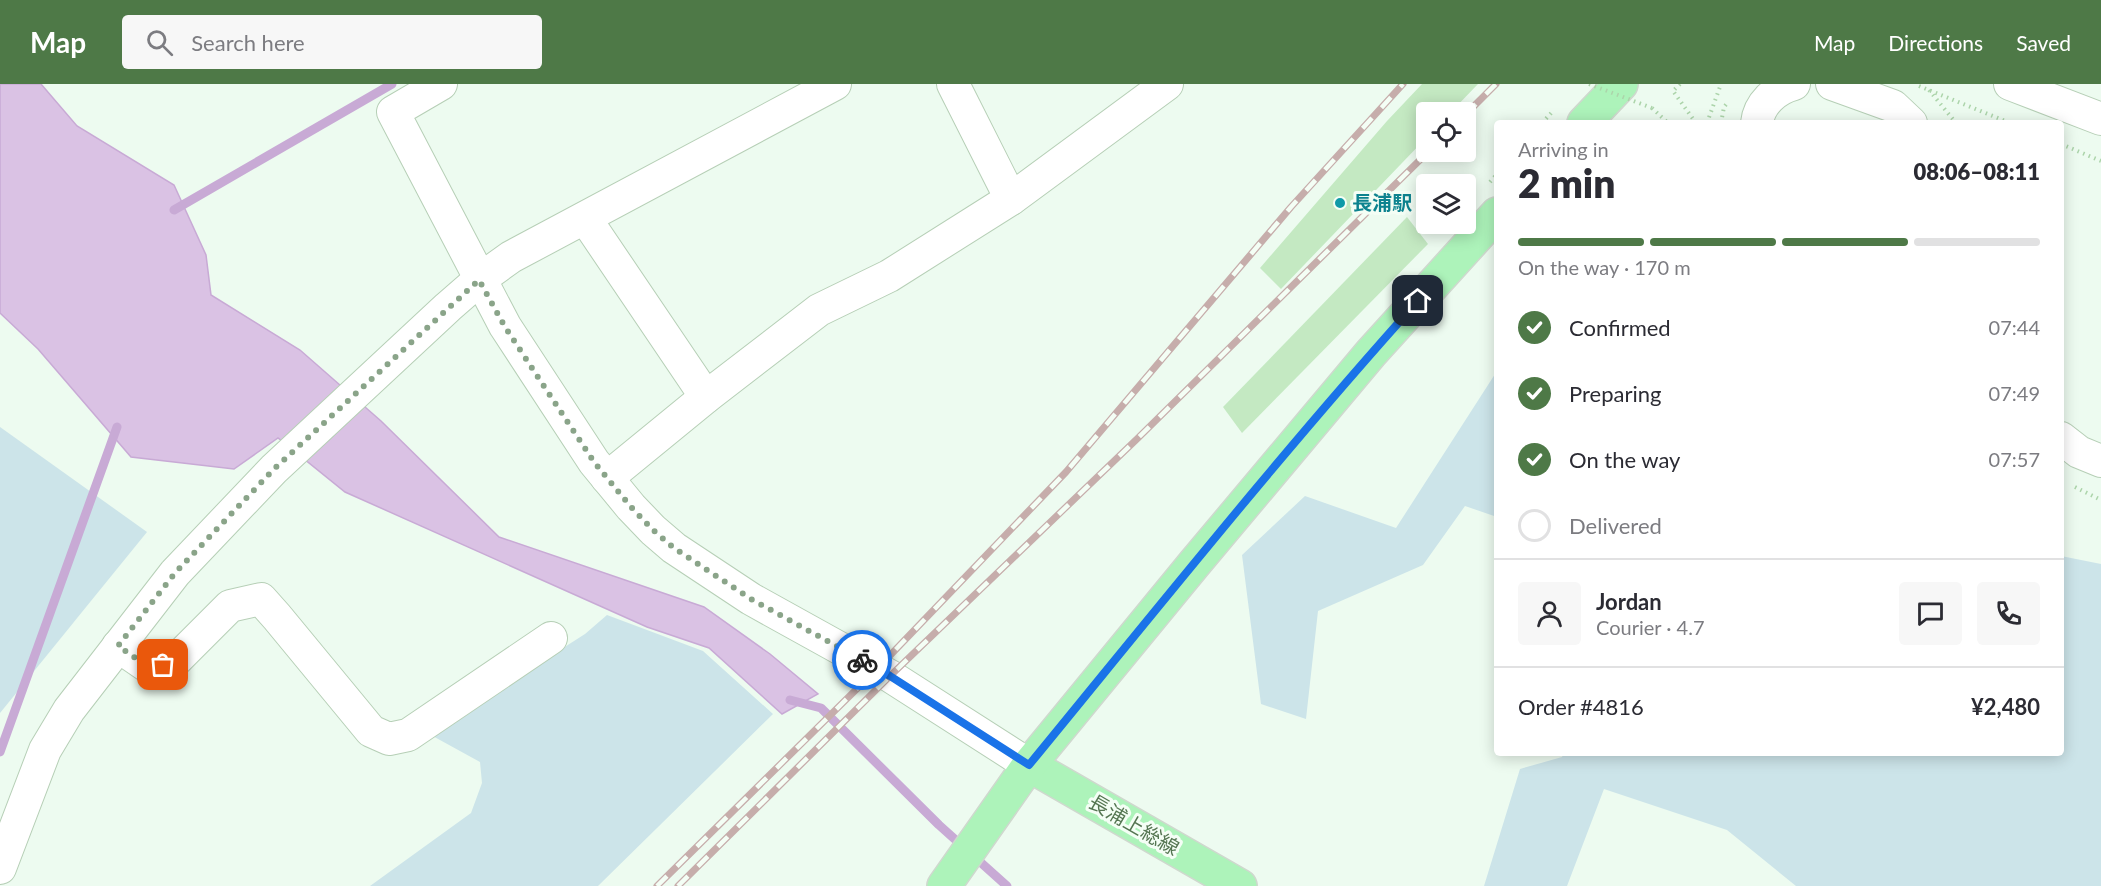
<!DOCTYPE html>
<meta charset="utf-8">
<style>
:root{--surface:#fff;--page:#f7f7f7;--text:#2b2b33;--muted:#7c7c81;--line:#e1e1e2;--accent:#4e7947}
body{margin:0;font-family:Lato,"Noto Sans JP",sans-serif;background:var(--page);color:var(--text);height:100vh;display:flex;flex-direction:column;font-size:22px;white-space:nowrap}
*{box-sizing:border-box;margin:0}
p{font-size:20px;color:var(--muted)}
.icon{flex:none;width:33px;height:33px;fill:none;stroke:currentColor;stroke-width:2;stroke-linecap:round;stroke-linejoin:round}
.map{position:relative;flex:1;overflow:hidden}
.drawer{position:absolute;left:1494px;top:36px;width:570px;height:636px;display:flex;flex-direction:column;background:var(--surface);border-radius:6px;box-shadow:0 3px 15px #0003}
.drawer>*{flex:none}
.fabs{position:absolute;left:1416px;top:18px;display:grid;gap:12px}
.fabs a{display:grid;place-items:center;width:60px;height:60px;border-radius:6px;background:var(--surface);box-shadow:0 3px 15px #0003;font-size:30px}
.pin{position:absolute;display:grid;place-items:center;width:51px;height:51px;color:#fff;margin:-26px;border-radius:12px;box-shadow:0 3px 9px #0006}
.courier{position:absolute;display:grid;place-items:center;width:60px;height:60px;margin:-30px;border:4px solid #1a73e8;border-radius:50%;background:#fff;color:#222;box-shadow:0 2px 8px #0007}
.summary em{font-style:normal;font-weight:800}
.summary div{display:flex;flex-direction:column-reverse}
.summary{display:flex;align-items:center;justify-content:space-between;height:102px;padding:0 24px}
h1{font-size:39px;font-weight:800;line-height:45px}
.bar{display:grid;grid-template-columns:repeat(4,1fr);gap:9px 6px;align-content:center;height:72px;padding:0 24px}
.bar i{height:8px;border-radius:4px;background:var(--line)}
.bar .current{background:var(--accent)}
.bar p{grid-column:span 4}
.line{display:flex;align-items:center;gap:15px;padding:0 24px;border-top:2px solid var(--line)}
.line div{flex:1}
.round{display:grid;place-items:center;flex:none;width:63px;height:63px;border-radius:6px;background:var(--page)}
ol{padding:0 24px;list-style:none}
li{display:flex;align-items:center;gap:18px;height:66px}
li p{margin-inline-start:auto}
li .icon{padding:6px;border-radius:50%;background:var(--accent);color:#fff;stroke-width:4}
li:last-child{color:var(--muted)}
li i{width:33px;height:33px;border:3px solid var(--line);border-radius:50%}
header{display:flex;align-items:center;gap:36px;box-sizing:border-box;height:84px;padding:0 30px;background:var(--accent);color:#fff}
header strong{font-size:28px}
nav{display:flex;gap:33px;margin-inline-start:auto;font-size:21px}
.search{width:420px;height:54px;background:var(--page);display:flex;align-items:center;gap:15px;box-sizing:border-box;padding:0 21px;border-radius:6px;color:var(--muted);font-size:22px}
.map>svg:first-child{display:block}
.green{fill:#cce4e9}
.water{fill:#dac2e4;stroke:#c8aad5;stroke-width:1.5}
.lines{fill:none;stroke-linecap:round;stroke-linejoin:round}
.stream{stroke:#c8aad5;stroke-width:9}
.building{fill:#c4e9c2}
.minor-casing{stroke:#b6cfb6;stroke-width:34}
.major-casing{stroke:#cfd8ce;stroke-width:36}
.path{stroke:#acd4aa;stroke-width:4;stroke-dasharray:1.5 4.5;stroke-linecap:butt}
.minor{stroke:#fff;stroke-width:32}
.major{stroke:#adf3ba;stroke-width:33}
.rail-casing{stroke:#c6adab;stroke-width:7}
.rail{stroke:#f4fef5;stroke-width:4.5;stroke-dasharray:14;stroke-linecap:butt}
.path-bridge{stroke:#acd4aa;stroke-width:4;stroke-dasharray:1.5 4.5;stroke-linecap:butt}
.done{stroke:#8aa489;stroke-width:6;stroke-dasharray:0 10.8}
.route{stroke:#1a73e8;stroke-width:8}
.culture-dot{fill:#0f9aa8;stroke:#f4fef5;stroke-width:2}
.labels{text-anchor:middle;stroke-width:6;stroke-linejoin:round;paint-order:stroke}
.culture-label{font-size:20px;font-weight:bold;fill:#0d838f;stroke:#f4fef5;text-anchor:start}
.street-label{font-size:20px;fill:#547551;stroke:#f4fef5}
</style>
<header>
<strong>Map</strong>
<div class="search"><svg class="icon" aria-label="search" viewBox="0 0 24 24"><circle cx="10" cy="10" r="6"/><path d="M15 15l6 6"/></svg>Search here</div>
<nav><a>Map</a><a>Directions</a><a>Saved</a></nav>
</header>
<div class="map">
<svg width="2101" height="802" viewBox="0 0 2101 802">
<rect width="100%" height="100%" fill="#edfbf0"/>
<g class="green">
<polygon points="1497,287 1497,433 1465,422 1423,481 1318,527 1306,635 1261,620 1242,471 1305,412 1396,444"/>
<polygon points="0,343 147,448 0,629"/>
<polygon points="2061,472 2101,480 2101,802 1796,802 1727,746 1604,705 1567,802 1484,802 1520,685 1562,673 1564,669 2061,669"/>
<polygon points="607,531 703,567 773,630 598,802 370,802 471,729 482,699 480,678 429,650 585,550"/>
</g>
<polygon class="water" points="0,0 41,0 77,42 174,101 206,171 211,211 300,266 381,337 499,453 704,523 770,570 818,610 782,630 709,564 647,543 345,408 278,354 234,385 131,373 38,265 0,229"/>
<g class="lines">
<g class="stream">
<polyline points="174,126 392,0"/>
<polyline points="790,616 821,624 939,741 1007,802"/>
<polyline points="0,668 117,343"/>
</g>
</g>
<g class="building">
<polygon points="1422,0 1478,0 1451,28 1426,28 1426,54 1281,205 1260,184 1387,37"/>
<polygon points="1407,133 1428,160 1242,349 1223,323"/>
</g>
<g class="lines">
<g class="minor-casing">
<g id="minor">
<polyline points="441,0 393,28 505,242 594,378 631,423 653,446 674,464 751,515 890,592 1029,681"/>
<polyline points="953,0 1011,115"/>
<polyline points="1832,0 1893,22 1911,39"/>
<polyline points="2010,0 2101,35"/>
<path d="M1757 39C1759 20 1775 5 1794 0"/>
<polyline points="585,134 706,313"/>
<polyline points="2061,354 2079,368 2101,377"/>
<polyline points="607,394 706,313 819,226 889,192 1011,115 1167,0"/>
<polyline points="118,562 150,584 175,577 230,522 261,515 277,533 371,647 389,655 408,651 551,554"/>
<polyline points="0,784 45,666 69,626 175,489 274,385 448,223 479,196 511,173 835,0"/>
</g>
</g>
<g class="major-casing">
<g id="major">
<polyline points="1584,39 1621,0"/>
<polyline points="1029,681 1240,802"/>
<polyline points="944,802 1029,681 1194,480 1371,269 1497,130"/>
</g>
</g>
<g class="path">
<polyline points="1680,0 1673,7 1696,39"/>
<polyline points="1919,2 2010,39"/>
<polyline points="1929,6 1956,39"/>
<polyline points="1652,24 1668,39"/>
<polyline points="1542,39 1553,27"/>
<polyline points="1707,39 1721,0"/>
<polyline points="1721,39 1724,23 1728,18"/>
<polyline points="2061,60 2101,77"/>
<polyline points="1490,98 1497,90"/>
<polyline points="2075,403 2101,416"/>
</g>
<use href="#minor" class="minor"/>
<use href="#major" class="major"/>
<g class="rail-casing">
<g id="rail">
<polyline points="1466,30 1496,0"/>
<polyline points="657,802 877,585 1066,388 1291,123 1403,0"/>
<polyline points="678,802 890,592 1138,354 1428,68"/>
</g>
</g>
<use href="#rail" class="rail"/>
<polyline class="path-bridge" points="1589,0 1652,24"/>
</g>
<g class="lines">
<polyline class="done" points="163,581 150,584 118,562 175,489 274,385 479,196 505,243 594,378 631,423 653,446 674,464 751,515 862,576"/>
<path class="route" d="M862 576 890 592 1029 681C1157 525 1283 367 1418 217"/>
</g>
<circle class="culture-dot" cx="1340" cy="119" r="6"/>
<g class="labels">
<g class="culture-label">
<text x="1352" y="126">長浦駅</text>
</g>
<g class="street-label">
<text transform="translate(1134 741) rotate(30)" y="7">長浦上総線</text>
</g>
</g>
</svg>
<div class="fabs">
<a><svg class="icon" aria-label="locate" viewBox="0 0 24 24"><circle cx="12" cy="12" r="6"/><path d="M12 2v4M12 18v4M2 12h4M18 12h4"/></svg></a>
<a><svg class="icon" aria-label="layers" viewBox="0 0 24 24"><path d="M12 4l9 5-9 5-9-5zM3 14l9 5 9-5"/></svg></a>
</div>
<div class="pin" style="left:163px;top:581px;background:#ea580c"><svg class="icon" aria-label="bag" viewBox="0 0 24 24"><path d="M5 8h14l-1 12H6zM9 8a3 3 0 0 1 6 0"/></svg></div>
<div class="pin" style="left:1418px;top:217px;background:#1f2937"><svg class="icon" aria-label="home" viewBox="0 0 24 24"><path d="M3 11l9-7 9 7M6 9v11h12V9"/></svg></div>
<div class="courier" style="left:862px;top:576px"><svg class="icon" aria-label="bike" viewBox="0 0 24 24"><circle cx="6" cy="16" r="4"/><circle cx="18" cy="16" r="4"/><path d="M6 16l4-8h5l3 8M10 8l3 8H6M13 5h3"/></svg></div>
<section class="drawer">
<div class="summary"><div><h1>2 min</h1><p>Arriving in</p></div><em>08:06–08:11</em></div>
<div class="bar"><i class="current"></i><i class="current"></i><i class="current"></i><i></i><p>On the way · 170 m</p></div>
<ol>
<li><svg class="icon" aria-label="check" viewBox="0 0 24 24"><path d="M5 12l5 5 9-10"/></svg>Confirmed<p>07:44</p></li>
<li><svg class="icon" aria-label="check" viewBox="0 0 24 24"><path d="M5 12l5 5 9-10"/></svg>Preparing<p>07:49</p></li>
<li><svg class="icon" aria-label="check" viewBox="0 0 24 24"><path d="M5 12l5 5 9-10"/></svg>On the way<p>07:57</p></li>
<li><i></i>Delivered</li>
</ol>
<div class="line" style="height:108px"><a class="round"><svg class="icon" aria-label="person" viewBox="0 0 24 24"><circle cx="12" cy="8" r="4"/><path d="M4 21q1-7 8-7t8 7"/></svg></a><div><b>Jordan</b><p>Courier · 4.7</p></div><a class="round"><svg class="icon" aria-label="chat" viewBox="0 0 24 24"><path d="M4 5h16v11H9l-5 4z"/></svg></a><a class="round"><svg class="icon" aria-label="phone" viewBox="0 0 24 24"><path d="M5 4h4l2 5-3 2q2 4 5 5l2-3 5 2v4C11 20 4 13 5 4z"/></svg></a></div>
<div class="line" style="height:78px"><div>Order #4816</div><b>¥2,480</b></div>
</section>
</div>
